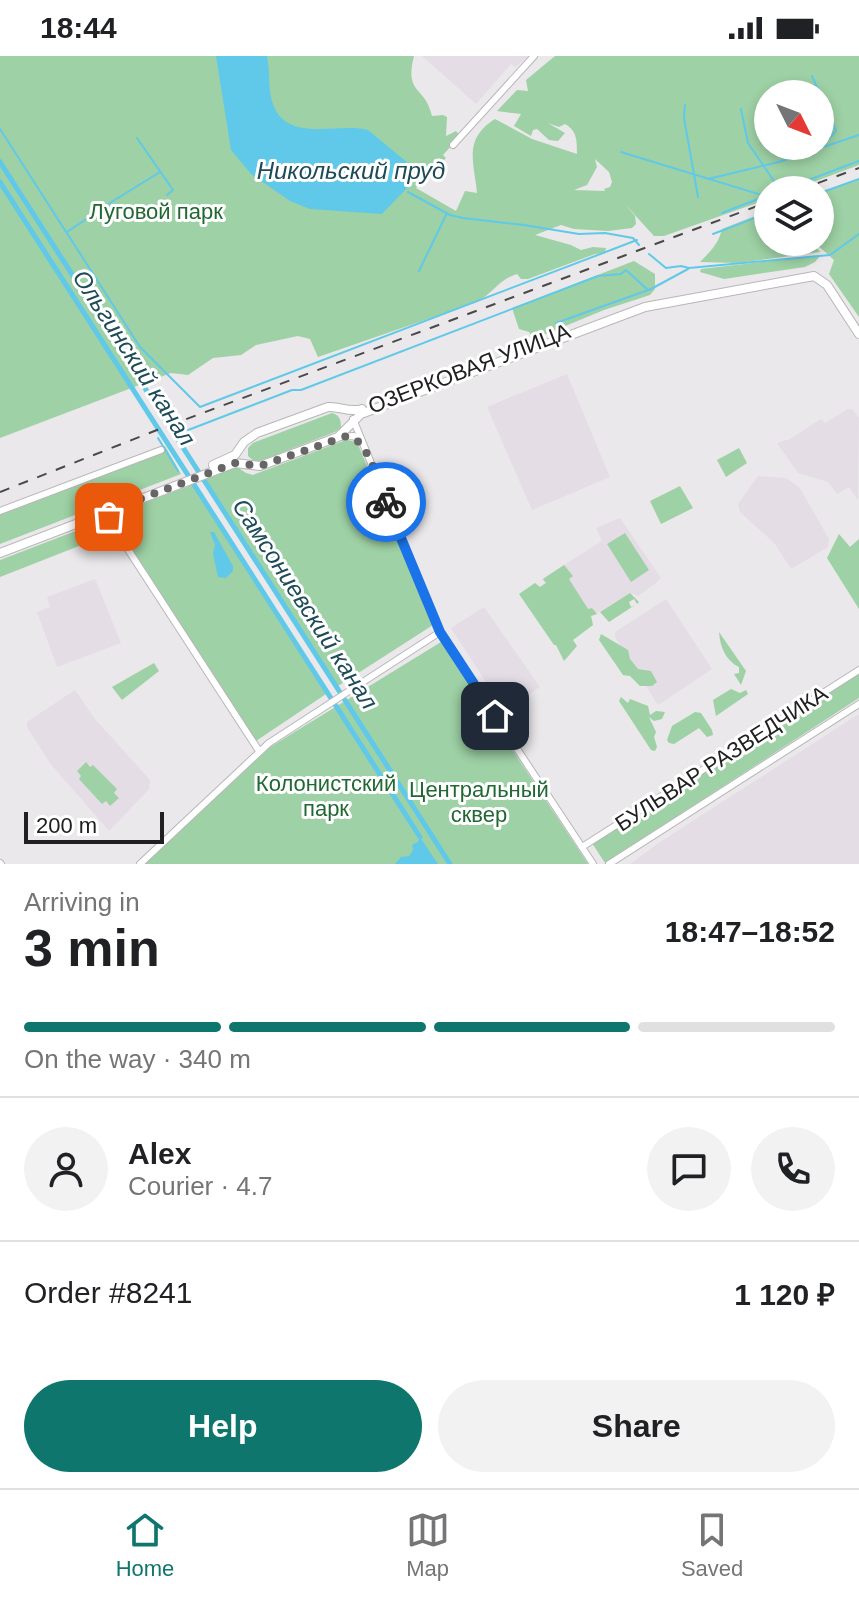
<!DOCTYPE html>
<meta charset="utf-8">
<style>
:root{--surface:#fff;--page:#f2f2f2;--text:#202124;--muted:#757577;--line:#e0e0e0;--accent:#0f766e}
body{margin:0;font-family:Arial,sans-serif;background:var(--page);color:var(--text);height:100vh;display:flex;flex-direction:column;font-size:30px;white-space:nowrap}
*{box-sizing:border-box;margin:0}
p{font-size:26px;color:var(--muted)}
.icon{flex:none;width:44px;height:44px;fill:none;stroke:currentColor;stroke-width:2;stroke-linecap:round;stroke-linejoin:round}
.map{position:relative;height:808px;overflow:hidden}
.side{display:flex;flex-direction:column;background:var(--surface);flex:1}
.side>*{flex:none}
.needle{width:52px;rotate:132deg}
.controls{position:absolute;left:754px;top:24px;display:grid;gap:16px}
.controls a{display:grid;place-items:center;width:80px;height:80px;border-radius:50%;background:var(--surface);box-shadow:0 4px 12px #0003;font-size:40px}
.scale{position:absolute;left:24px;bottom:20px;width:140px;box-sizing:border-box;padding-left:8px;border:4px solid #212021;border-top:0;font-size:22px;line-height:28px;white-space:nowrap;color:#212021;-webkit-text-stroke:6px #fff;paint-order:stroke}
.pin{position:absolute;display:grid;place-items:center;width:68px;height:68px;color:#fff;margin:-34px;border-radius:16px;box-shadow:0 4px 12px #0006}
.courier{position:absolute;display:grid;place-items:center;width:80px;height:80px;margin:-40px;border:6px solid #1a73e8;border-radius:50%;background:#fff;color:#222;box-shadow:0 2px 10px #0007}
.head em{font-style:normal;font-weight:700}
.head div{display:flex;flex-direction:column-reverse}
.head{display:flex;align-items:center;justify-content:space-between;height:136px;padding:0 24px}
h1{font-size:52px;font-weight:700;line-height:60px}
.bar{display:grid;grid-template-columns:repeat(4,1fr);gap:12px 8px;align-content:center;height:96px;padding:0 24px}
.bar i{height:10px;border-radius:6px;background:var(--line)}
.bar .current{background:var(--accent)}
.bar p{grid-column:span 4}
.line{display:flex;align-items:center;gap:20px;padding:0 24px;border-top:2px solid var(--line)}
.line div{flex:1}
.round{display:grid;place-items:center;flex:none;width:84px;height:84px;border-radius:42px;background:var(--page)}
.primary-button{display:flex;gap:16px;margin-top:auto;padding:16px 24px}
.primary-button a{flex:1;height:92px;border-radius:48px;background:var(--accent);color:#fff;font-size:32px;font-weight:700;line-height:92px;text-align:center}
.primary-button a+a{background:var(--page);color:var(--text)}
.status{display:flex;justify-content:space-between;align-items:center;height:56px;padding:0 40px;background:var(--surface);direction:ltr}
.status svg{height:22px;fill:currentColor}
.dock{display:flex;justify-content:space-around;align-items:center;height:112px;border-top:2px solid var(--line);background:var(--surface);font-size:22px;color:var(--muted)}
.dock a{display:grid;justify-items:center;gap:4px}
.dock .current{color:var(--accent)}
.map>svg:first-child{display:block}
.built{fill:#e5dde5}
.green{fill:#9ed1a5;fill-rule:evenodd}
.water{fill:#60c9e9}
.lines{fill:none;stroke-linecap:round;stroke-linejoin:round}
.stream{stroke:#60c9e9;stroke-width:2}
.canal{stroke:#60c9e9;stroke-width:5}
.street-casing{stroke:#b8b6b8;stroke-width:8}
.secondary-casing{stroke:#b8b6b8;stroke-width:10}
.street{stroke:#fff;stroke-width:6}
.secondary{stroke:#fff;stroke-width:8}
.rail{stroke:#4a494a;stroke-width:2;stroke-dasharray:10 10;stroke-linecap:butt}
.done{stroke:#676667;stroke-width:8;stroke-dasharray:0 14.4}
.route{stroke:#1a73e8;stroke-width:10}
.labels{text-anchor:middle;stroke-width:6;stroke-linejoin:round;paint-order:stroke}
.park-label{font-size:22px;fill:#216833;stroke:#fff}
.street-label{font-size:22px;fill:#212021;stroke:#fff}
.water-label{font-size:24px;font-style:italic;fill:#1d4b58;stroke:#fff}
</style>
<div class="status"><b>18:44</b><svg viewBox="0 0 49 12"><path d="M0 12V9h3v3zM5 12V6h3v6zM10 12V3h3v9zM15 12V0h3v12zM26 1h20v11H26zM47 4h2v5h-2z"/></svg></div>
<div class="map">
<svg width="859" height="808" viewBox="0 0 859 808">
<rect width="100%" height="100%" fill="#eae8ea"/>
<g class="built">
<polygon points="422,0 529,0 515,11 511,8 476,48"/>
<polygon points="567,318 610,421 532,454 487,351"/>
<polygon points="848,353 852,353 859,362 858,444 849,431 837,438 828,426 798,417 777,387 790,383 821,363 825,367"/>
<polygon points="758,420 786,422 800,432 829,483 828,491 791,513 775,488 740,456 738,448"/>
<polygon points="620,462 661,522 657,526 638,540 630,537 592,560 580,559 540,531 545,527 542,523 602,485 596,472"/>
<polygon points="95,523 121,587 57,611 37,556 50,551 47,541"/>
<polygon points="666,543 712,613 658,649 615,581 615,576"/>
<polygon points="484,551 540,631 504,654 451,572"/>
<polygon points="75,634 95,663 150,724 149,733 109,775 50,707 27,671 27,666"/>
<polygon points="859,658 859,808 630,808 660,786"/>
</g>
<g class="green">
<path d="M0 0H414C404 39 425 29 432 60L443 59 447 61 446 80 456 75 460 80 443 99 446 102 416 132 456 155 465 135 477 137C474 106 463 83 495 63L532 83 577 98C577 84 577 75 565 68L559 71 548 67 565 77 558 85 549 84 537 73 533 74 531 80 514 70 521 58 497 55 517 34 528 35 526 24 555 0H859V109L792 134H768V143L664 180H654L624 147 635 160 636 168 632 172 608 175 574 173 561 169 535 179 571 189 581 194 593 191 606 192 605 197 595 198 528 223H521L517 218C499 223 493 237 477 246L318 301 310 283 298 280 256 289 241 299 213 302 188 319 171 317 0 382ZM768 38H820V90H768ZM595 103 609 116 612 126 610 131 604 133 605 135 574 134 587 129 597 111Z"/>
<polygon points="859,123 859,261 829,218 834,204 814,186 820,186 820,137"/>
<path d="M768 155V186H812L820 196 738 207 700 206C710 196 719 187 722 173Z"/>
<polygon points="821,199 815,206 805,211 724,223 700,216 701,213"/>
<polygon points="634,205 655,218 655,233 650,239 604,254 534,283 529,276 519,273 512,252"/>
<path d="M332 357C340 359 341 365 341 372L335 376 260 405H254L248 400V392L253 387Z"/>
<polygon points="346,384 357,386 433,569 338,630 204,424 237,411 246,417 253,419"/>
<polygon points="165,390 181,418 0,488 0,452"/>
<polygon points="739,392 747,407 726,421 717,404"/>
<polygon points="192,429 326,638 256,685 113,465 116,457"/>
<polygon points="680,430 693,452 661,468 650,445"/>
<polygon points="99,466 105,466 112,477 0,521 0,504"/>
<polygon points="625,477 649,514 631,526 607,488"/>
<polygon points="839,478 850,491 859,483 859,553 827,502"/>
<polygon points="564,509 573,520 569,523 588,553 592,552 597,558 591,560 593,569 573,584 577,590 564,605 556,589 554,589 519,538 535,527 540,531 546,527 543,523"/>
<polygon points="630,537 639,546 637,548 634,543 629,546 631,551 635,549 609,566 600,556"/>
<path d="M719 576 746 615 741 629 734 618 739 617V611C726 605 720 591 719 576Z"/>
<polygon points="601,578 628,594 630,603 638,613 651,615 657,626 652,630 640,630 630,620 623,619 599,584"/>
<polygon points="441,586 588,808 145,808 267,693"/>
<polygon points="154,607 159,615 122,644 112,631"/>
<polygon points="859,618 859,642 605,807 592,787"/>
<polygon points="731,633 740,637 746,634 748,638 716,660 713,644"/>
<polygon points="621,641 628,647 630,643 648,650 650,659 656,655 665,656 662,663 654,665 649,661 656,676 654,681 657,691 655,695 651,694 619,645"/>
<polygon points="695,656 701,657 712,674 713,679 707,681 699,672 674,688 669,687 667,684 672,670"/>
<polygon points="86,706 90,711 93,709 117,733 114,737 119,742 110,750 106,745 102,748 79,723 81,720 77,715"/>
</g>
<g class="water">
<path d="M216 0H267C270 15 268 30 272 45 284 89 339 66 368 74L414 112 415 119 407 132 382 158 310 153 290 145 251 118 231 94Z"/>
<polygon points="210,476 214,476 233,510 233,515 226,522 218,521 213,498 215,489"/>
<polygon points="420,781 438,808 395,808 401,801 409,800 413,794 412,789 418,786"/>
</g>
<g class="lines">
<g class="stream">
<polyline points="812,20 820,38"/>
<polyline points="820,38 836,75 823,89"/>
<polyline points="685,49 684,62 698,141"/>
<polyline points="741,53 748,87 780,134"/>
<polyline points="0,73 140,291 200,351 637,184"/>
<polyline points="137,82 173,134 167,139"/>
<polyline points="621,96 765,140"/>
<polyline points="708,123 779,106 859,79"/>
<polyline points="782,134 859,105"/>
<polyline points="408,136 450,159 463,162 524,169 579,178 605,177 633,182 639,189"/>
<polyline points="820,137 859,123"/>
<polyline points="118,142 160,116"/>
<polyline points="722,157 768,139"/>
<polyline points="67,176 119,141"/>
<polyline points="713,178 768,157"/>
<polyline points="649,198 666,212 681,210 689,212 830,199 859,178"/>
<polyline points="419,215 446,159"/>
<polyline points="556,267 651,233 688,213"/>
<polyline points="183,376 292,334 301,334 598,220 621,218 626,214 648,234"/>
<polyline points="158,382 178,415"/>
</g>
<g class="canal">
<polyline points="0,106 450,808"/>
<polyline points="0,126 420,781"/>
</g>
<g class="street-casing">
<g id="street">
<polyline points="453,89 534,0"/>
<polyline points="353,363 440,576 593,808"/>
<polyline points="338,381 354,380 360,386"/>
<polyline points="104,451 129,495 259,695"/>
<polyline points="0,455 161,394"/>
<polyline points="582,791 859,614"/>
<polyline points="0,807 1,808"/>
<polyline points="140,808 269,687 440,576"/>
<polyline points="609,808 859,648"/>
</g>
</g>
<g class="secondary-casing">
<g id="secondary">
<path d="M213 409 235 399 244 386 257 377 328 351C340 350 349 357 362 353"/>
<polyline points="0,497 235,407 260,410 338,381 361,358 645,251 814,220 827,229 859,278"/>
</g>
</g>
<use href="#street" class="street"/>
<use href="#secondary" class="secondary"/>
<g class="rail">
<polyline points="799,134 859,112"/>
<polyline points="0,436 157,374 768,146"/>
</g>
</g>
<g class="lines">
<path class="done" d="M109 461 106 456 235 407 260 410 347 380C367 381 379 428 386 446"/>
<polyline class="route" points="386,446 440,576 495,660"/>
</g>
<g class="labels">
<g class="park-label">
<text x="156" y="163">Луговой парк</text>
<text x="326" y="735">Колонистский<tspan x="326" dy="25">парк</tspan></text>
<text x="479" y="741">Центральный<tspan x="479" dy="25">сквер</tspan></text>
</g>
<g class="street-label">
<text transform="translate(469 312) rotate(-21)" y="8">ОЗЕРКОВАЯ УЛИЦА</text>
<text transform="translate(721 702) rotate(-33)" y="8">БУЛЬВАР РАЗВЕДЧИКА</text>
</g>
<g class="water-label">
<text x="351" y="123">Никольский пруд</text>
<text transform="translate(134 302) rotate(57)" y="8">Ольгинский канал</text>
<text transform="translate(305 548) rotate(57)" y="8">Самсониевский канал</text>
</g>
</g>
</svg>
<div class="controls">
<a><svg class="needle" viewBox="-14 -14 28 28"><path d="M0-13l5 13h-10z" fill="#e53935"/><path d="M0 13l5-13h-10z" fill="#757577"/></svg></a>
<a><svg class="icon" aria-label="layers" viewBox="0 0 24 24"><path d="M12 4l9 5-9 5-9-5zM3 14l9 5 9-5"/></svg></a>
</div>
<div class="scale">200 m</div>
<div class="pin" style="left:109px;top:461px;background:#ea580c"><svg class="icon" aria-label="bag" viewBox="0 0 24 24"><path d="M5 8h14l-1 12H6zM9 8a3 3 0 0 1 6 0"/></svg></div>
<div class="pin" style="left:495px;top:660px;background:#1f2937"><svg class="icon" aria-label="home" viewBox="0 0 24 24"><path d="M3 11l9-7 9 7M6 9v11h12V9"/></svg></div>
<div class="courier" style="left:386px;top:446px"><svg class="icon" aria-label="bike" viewBox="0 0 24 24"><circle cx="6" cy="16" r="4"/><circle cx="18" cy="16" r="4"/><path d="M6 16l4-8h5l3 8M10 8l3 8H6M13 5h3"/></svg></div>
</div>
<section class="side">
<div class="head"><div><h1>3 min</h1><p>Arriving in</p></div><em>18:47–18:52</em></div>
<div class="bar"><i class="current"></i><i class="current"></i><i class="current"></i><i></i><p>On the way · 340 m</p></div>
<div class="line" style="height:144px"><a class="round"><svg class="icon" aria-label="person" viewBox="0 0 24 24"><circle cx="12" cy="8" r="4"/><path d="M4 21q1-7 8-7t8 7"/></svg></a><div><b>Alex</b><p>Courier · 4.7</p></div><a class="round"><svg class="icon" aria-label="chat" viewBox="0 0 24 24"><path d="M4 5h16v11H9l-5 4z"/></svg></a><a class="round"><svg class="icon" aria-label="phone" viewBox="0 0 24 24"><path d="M5 4h4l2 5-3 2q2 4 5 5l2-3 5 2v4C11 20 4 13 5 4z"/></svg></a></div>
<div class="line" style="height:104px"><div>Order #8241</div><b>1 120 ₽</b></div>
<div class="primary-button"><a>Help</a><a>Share</a></div>
</section>
<nav class="dock">
<a class="current"><svg class="icon" aria-label="home" viewBox="0 0 24 24"><path d="M3 11l9-7 9 7M6 9v11h12V9"/></svg>Home</a>
<a><svg class="icon" aria-label="map" viewBox="0 0 24 24"><path d="M3 6l6-2 6 2 6-2v14l-6 2-6-2-6 2zM9 4v14M15 6v14"/></svg>Map</a>
<a><svg class="icon" aria-label="saved" viewBox="0 0 24 24"><path d="M7 4h10v16l-5-4-5 4z"/></svg>Saved</a>
</nav>
